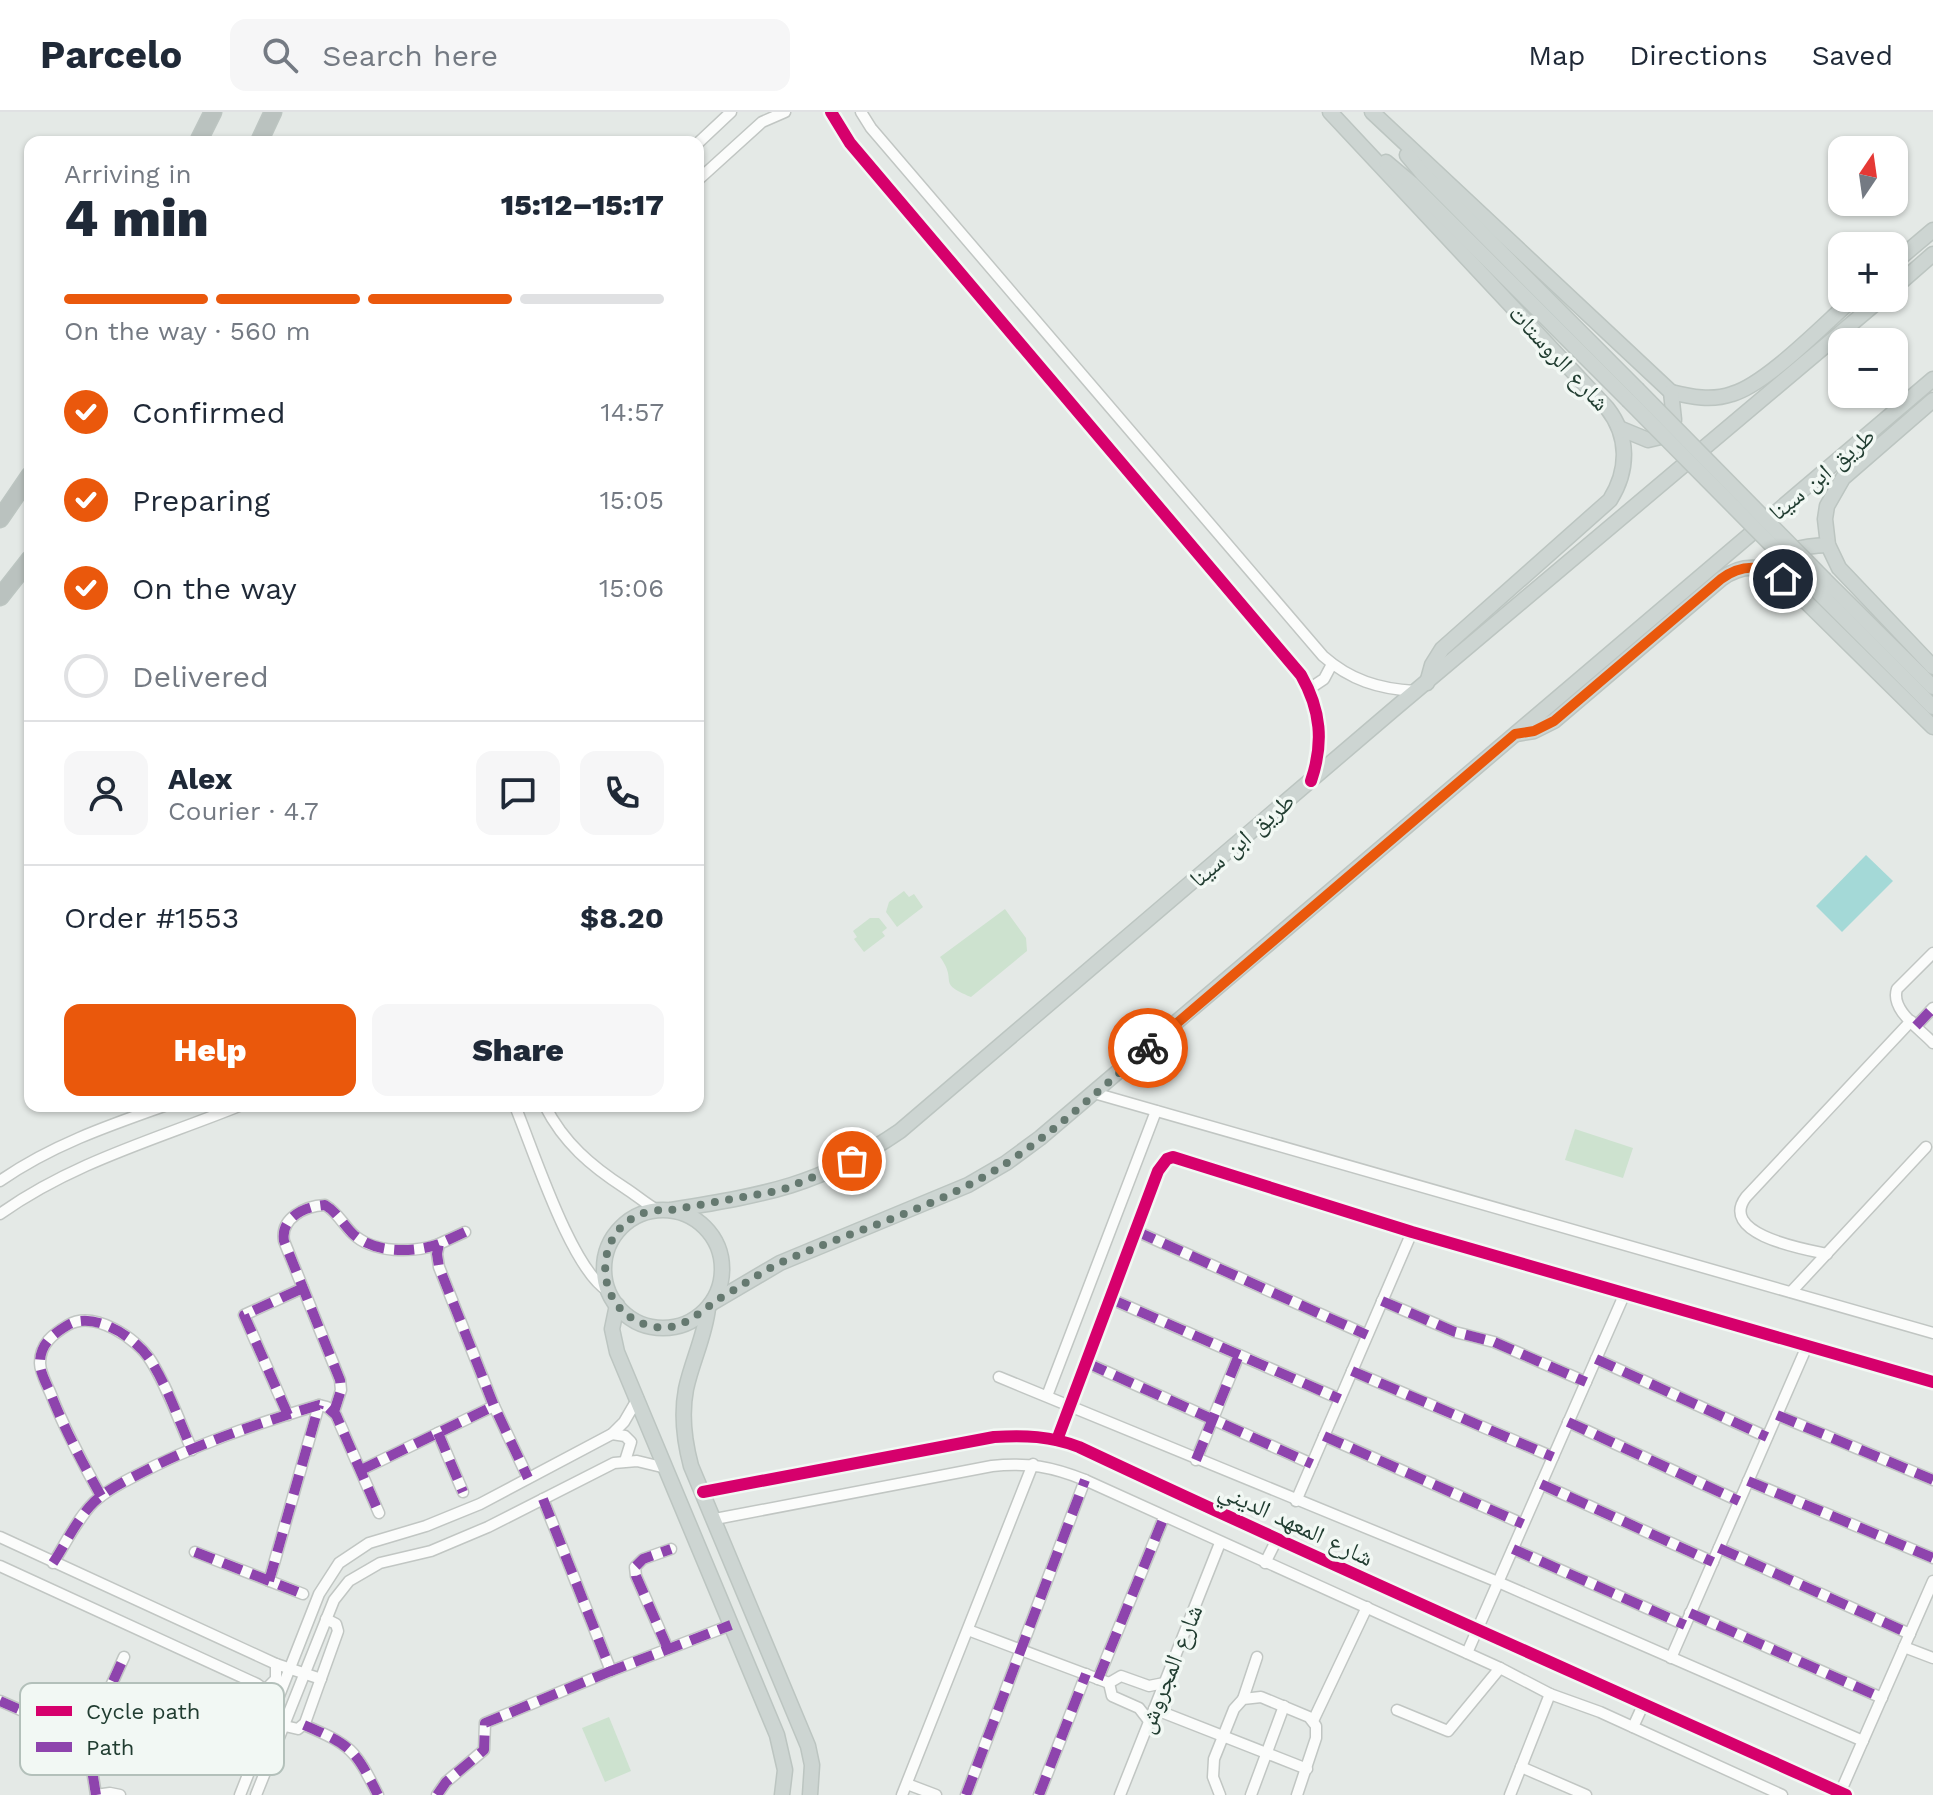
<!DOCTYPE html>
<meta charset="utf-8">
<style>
:root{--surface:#fff;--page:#f6f6f7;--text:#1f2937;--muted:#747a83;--line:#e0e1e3;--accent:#ea580c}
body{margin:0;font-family:"Work Sans","Noto Naskh Arabic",sans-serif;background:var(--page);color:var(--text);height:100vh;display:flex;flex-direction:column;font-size:30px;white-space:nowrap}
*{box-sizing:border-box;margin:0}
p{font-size:26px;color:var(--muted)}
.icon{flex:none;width:44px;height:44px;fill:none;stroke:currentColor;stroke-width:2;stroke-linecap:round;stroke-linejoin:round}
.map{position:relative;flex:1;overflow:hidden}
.side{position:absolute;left:24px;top:24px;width:680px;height:976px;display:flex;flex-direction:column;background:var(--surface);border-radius:16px;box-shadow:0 2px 6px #0004}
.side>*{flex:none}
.needle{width:52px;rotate:13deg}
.tools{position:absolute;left:1828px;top:24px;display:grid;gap:16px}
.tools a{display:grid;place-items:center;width:80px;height:80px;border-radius:16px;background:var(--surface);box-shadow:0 2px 6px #0004;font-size:40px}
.pin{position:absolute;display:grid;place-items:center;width:68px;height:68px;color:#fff;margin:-34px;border:4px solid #fff;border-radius:50%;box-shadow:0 2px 8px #0007}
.courier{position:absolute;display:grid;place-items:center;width:80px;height:80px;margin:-40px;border:6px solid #ea580c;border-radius:50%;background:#fff;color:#222;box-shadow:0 2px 10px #0007}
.summary em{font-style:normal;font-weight:800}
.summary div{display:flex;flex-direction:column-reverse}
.summary{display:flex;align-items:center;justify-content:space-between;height:136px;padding:0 40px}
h1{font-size:52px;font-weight:800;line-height:60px}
.bar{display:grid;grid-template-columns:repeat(4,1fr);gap:12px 8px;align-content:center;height:96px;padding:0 40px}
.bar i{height:10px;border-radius:6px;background:var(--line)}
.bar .on{background:var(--accent)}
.bar p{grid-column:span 4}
.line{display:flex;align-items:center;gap:20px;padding:0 40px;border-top:2px solid var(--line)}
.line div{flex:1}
.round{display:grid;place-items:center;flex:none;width:84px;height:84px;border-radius:16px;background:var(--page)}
ol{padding:0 40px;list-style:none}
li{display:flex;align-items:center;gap:24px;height:88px}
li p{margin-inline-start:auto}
li .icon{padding:8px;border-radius:50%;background:var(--accent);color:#fff;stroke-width:4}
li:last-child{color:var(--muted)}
li i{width:44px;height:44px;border:4px solid var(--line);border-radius:50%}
.button{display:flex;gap:16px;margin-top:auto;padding:16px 40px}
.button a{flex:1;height:92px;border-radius:16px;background:var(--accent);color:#fff;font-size:32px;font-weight:800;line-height:92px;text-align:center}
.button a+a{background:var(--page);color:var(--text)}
header{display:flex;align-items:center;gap:48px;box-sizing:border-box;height:112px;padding:0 40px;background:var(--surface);border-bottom:2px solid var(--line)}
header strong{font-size:38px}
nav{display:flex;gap:44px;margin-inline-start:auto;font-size:28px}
.search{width:560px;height:72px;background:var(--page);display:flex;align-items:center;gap:20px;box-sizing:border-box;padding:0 28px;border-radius:16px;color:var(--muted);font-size:30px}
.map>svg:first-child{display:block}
.green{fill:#cde2cf}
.water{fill:#a4d9d7}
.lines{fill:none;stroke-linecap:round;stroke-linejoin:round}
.minor-casing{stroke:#c1c6c3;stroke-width:13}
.major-casing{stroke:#bcc5c1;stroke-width:17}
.highway-casing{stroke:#bcc5c1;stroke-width:19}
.minor{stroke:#fbfcfb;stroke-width:10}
.major{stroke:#cdd5d2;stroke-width:14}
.highway{stroke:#bac2bf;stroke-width:16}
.major-bridge-casing{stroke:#bcc5c1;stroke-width:17;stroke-linecap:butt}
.major-bridge{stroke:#cdd5d2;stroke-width:14}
.quiet{stroke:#8e44ad;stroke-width:10;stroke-dasharray:20 10;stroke-linecap:butt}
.cycleway-casing{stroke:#f2f8f4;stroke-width:17}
.cycleway{stroke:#d6006c;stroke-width:12}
.done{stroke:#657970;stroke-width:8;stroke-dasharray:0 14.4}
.route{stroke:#ea580c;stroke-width:10}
.labels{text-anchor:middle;stroke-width:7;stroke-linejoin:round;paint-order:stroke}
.street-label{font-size:24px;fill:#213d31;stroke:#f2f8f4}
.key{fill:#f2f8f4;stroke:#b3c0ba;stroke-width:2}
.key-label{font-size:22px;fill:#213d31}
</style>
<header>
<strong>Parcelo</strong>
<div class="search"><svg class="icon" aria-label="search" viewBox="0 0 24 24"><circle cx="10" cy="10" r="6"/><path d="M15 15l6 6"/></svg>Search here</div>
<nav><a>Map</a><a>Directions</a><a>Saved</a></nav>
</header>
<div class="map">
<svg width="1933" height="1683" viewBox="0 0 1933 1683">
<rect width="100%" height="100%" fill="#e4e9e6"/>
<g class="green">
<polygon points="904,779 909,785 914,782 923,795 897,815 886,800 889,790"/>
<path d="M1005 797 1026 826 1027 839 971 885C935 870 959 871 940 845Z"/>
<polygon points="870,806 879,806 887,816 882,820 885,824 864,840 854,827 857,825 853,819"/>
<polygon points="1575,1017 1633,1036 1623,1066 1565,1048"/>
<polygon points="609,1605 631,1659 605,1670 582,1616"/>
</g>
<polygon class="water" points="1866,743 1893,769 1842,820 1816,794"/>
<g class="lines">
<g class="minor-casing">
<g id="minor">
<path d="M831 0 850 31 1301 563C1320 597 1324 630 1312 666"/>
<path d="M861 0 871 16 1323 544C1350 568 1379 577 1415 579"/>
<polyline points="698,31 731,0"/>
<polyline points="698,68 762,10 785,0"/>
<polyline points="1309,577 1324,567 1332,552"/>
<path d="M1933 841 1897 877C1890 898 1920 917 1933 931"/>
<polyline points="1916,914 1933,896"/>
<polyline points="1094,981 1933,1221"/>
<path d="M515 994C533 1037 571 1157 608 1179"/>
<path d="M545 994C564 1031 591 1054 625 1076 636 1083 646 1092 657 1098"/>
<path d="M0 1069C50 1034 107 1014 164 994"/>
<path d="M0 1102C73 1050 157 1027 239 994"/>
<polyline points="1136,1119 1367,1223"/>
<polyline points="465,1120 439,1132 437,1142 439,1155 494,1294 528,1366"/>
<path d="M1827 1142C1803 1137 1718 1122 1746 1085L1911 909"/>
<polyline points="1791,1180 1926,1035"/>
<polyline points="1111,1187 1340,1287"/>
<polyline points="1382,1189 1455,1220 1494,1230 1586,1270"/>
<polyline points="1596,1247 1767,1325"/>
<polyline points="1087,1251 1312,1352"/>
<polyline points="1352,1259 1553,1345"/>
<polyline points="999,1265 1498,1470 1863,1629"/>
<polyline points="1047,1284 1156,999"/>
<path d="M334 1300 341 1278 340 1268 284 1129C280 1106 305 1094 325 1093 337 1100 343 1112 352 1121 373 1142 414 1141 439 1132"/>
<polyline points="288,1303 244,1203 303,1176"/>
<polyline points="1777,1303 1933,1368"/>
<polyline points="1568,1310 1739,1389"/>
<polyline points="438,1321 463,1380"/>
<polyline points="612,1322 625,1324 631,1330 625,1349"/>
<polyline points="1324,1324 1523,1412"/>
<polyline points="1057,1328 1158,1059 1167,1047 1173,1045 1412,1120 1933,1270"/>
<polyline points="1196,1348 1239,1243"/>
<polyline points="361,1358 494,1294"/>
<polyline points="1748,1369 1933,1446"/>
<polyline points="1541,1372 1713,1450"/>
<path d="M703 1380 994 1325C1024 1323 1051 1324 1079 1335 1333 1455 1590 1567 1846 1683"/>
<path d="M101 1384C82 1350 64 1316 50 1280 46 1271 40 1260 40 1251 40 1232 53 1222 68 1213 94 1198 137 1226 151 1249 168 1276 179 1309 192 1338"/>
<polyline points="543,1387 611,1559 731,1513"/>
<polyline points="1296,1389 1412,1120"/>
<path d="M715 1407 992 1354C1027 1350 1053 1355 1085 1368L1500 1556 1550 1582 1600 1600 1782 1683"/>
<polyline points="0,1425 276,1552 321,1567"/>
<polyline points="1719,1436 1910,1522"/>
<polyline points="1513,1437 1685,1513"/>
<polyline points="195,1440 303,1482"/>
<path d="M53 1451C66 1431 77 1407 94 1390 106 1379 121 1371 135 1364 193 1333 256 1312 319 1293L327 1295 336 1303 379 1401"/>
<polyline points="1265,1451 1277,1427"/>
<polyline points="0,1454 257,1572 265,1578 276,1594"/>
<polyline points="269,1469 319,1293"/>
<polyline points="1690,1501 1882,1586"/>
<polyline points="968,1518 1109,1571"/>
<polyline points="1904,1535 1933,1546"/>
<polyline points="668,1537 636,1464 635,1455 643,1447 671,1437"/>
<polyline points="1467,1541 1625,1181"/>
<polyline points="1671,1546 1807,1234"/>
<polyline points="1098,1567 1164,1405"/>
<polyline points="1109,1571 1112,1584 1139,1596 1149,1609"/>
<polyline points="1109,1571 1121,1564 1149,1574 1164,1571"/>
<polyline points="265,1578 276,1567 276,1552"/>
<polyline points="1243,1587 1257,1545"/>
<polyline points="0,1589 87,1627"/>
<polyline points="1154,1597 1307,1657"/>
<polyline points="1397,1598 1448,1619 1500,1556"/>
<polyline points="1313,1609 1367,1495"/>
<path d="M304 1613C351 1633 355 1637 378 1683"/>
<polyline points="285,1614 298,1617 305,1611 338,1519 336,1512 326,1507"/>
<polyline points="1633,1615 1644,1591"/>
<polyline points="1521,1655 1586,1683"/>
<polyline points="907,1672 936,1683"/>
<polyline points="1840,1681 1933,1469"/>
<polyline points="96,1683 87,1627 124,1545"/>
<polyline points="96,1683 110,1681 120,1683"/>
<polyline points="240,1683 319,1482 339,1451 369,1431 426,1414 480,1392 612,1322 624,1310 638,1286"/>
<polyline points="256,1683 334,1488 349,1469 380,1451 431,1439 488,1415 614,1351 637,1349 666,1356"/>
<polyline points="437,1683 446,1670 484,1638 485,1611 611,1559"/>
<polyline points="902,1683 1033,1352"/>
<polyline points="966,1683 1085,1368"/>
<polyline points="1039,1683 1086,1562"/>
<polyline points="1120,1683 1220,1431"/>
<polyline points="1220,1683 1213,1665 1214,1647 1234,1597 1243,1587 1261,1585 1309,1605 1316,1614 1316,1626 1297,1683"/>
<polyline points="1251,1683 1284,1594"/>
<polyline points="1510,1683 1550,1582"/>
</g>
</g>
<g class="major-casing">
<g id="major">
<path d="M1330 0 1607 296C1629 324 1629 358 1610 388L1442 537 1432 553 1427 571"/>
<polyline points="1372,0 1671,280"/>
<polyline points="1407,43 1423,62 1637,277"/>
<polyline points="1386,50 1411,71 1628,288"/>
<polyline points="1894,151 1933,118"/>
<polyline points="1894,176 1933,142"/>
<path d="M1671 280C1691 285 1712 289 1732 282 1767 272 1825 211 1854 186"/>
<polyline points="1933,288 1843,366 1827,394 1825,407 1828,433 1839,456 1933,555"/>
<polyline points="1619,316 1648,328 1665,324 1674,308 1671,280"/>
<path d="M1774 460C1785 435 1804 434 1828 433"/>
<polyline points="1825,468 1933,575"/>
<polyline points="1816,478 1933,595"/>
<path d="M1516 622 1534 619 1554 609 1721 467C1741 452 1764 452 1783 467L1933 615"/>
<path d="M671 1098C763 1083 820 1074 900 1019L1393 598 1882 186"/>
<circle cx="663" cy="1157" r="59"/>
<polyline points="712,1191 780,1151 968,1073 1006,1051 1040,1026 1933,267"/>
<polyline points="617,1193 612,1217 617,1240 777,1623 785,1658 782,1683"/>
<path d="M708 1196C705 1224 692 1249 686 1277 681 1303 684 1328 691 1354L808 1634 812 1653 810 1683"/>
</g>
</g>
<g class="highway-casing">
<g id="highway">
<polyline points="198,30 213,0"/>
<polyline points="259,30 273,0"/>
<polyline points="0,407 30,363"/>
<polyline points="0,485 30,447"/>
</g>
</g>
<use href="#minor" class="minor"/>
<use href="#major" class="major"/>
<use href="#highway" class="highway"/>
<g class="major-bridge-casing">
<g id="major-bridge">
<polyline points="1637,277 1825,468"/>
<polyline points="1628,288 1816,478"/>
</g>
</g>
<use href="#major-bridge" class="major-bridge"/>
<g class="quiet">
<polyline points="1916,914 1933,896"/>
<polyline points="1136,1119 1367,1223"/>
<polyline points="465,1120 439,1132 437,1142 439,1155 494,1294 528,1366"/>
<polyline points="1111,1187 1340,1287"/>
<polyline points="1382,1189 1455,1220 1494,1230 1586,1270"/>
<polyline points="1596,1247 1767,1325"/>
<polyline points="1087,1251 1312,1352"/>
<polyline points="1352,1259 1553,1345"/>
<path d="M334 1300 341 1278 340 1268 284 1129C280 1106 305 1094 325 1093 337 1100 343 1112 352 1121 373 1142 414 1141 439 1132"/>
<polyline points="288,1303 244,1203 303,1176"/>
<polyline points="1777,1303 1933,1368"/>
<polyline points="1568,1310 1739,1389"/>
<polyline points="438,1321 463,1380"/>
<polyline points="1324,1324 1523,1412"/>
<polyline points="1196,1348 1239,1243"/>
<polyline points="361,1358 494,1294"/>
<polyline points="1748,1369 1933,1446"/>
<polyline points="1541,1372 1713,1450"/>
<path d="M101 1384C82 1350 64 1316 50 1280 46 1271 40 1260 40 1251 40 1232 53 1222 68 1213 94 1198 137 1226 151 1249 168 1276 179 1309 192 1338"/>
<polyline points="543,1387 611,1559 731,1513"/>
<polyline points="1719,1436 1910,1522"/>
<polyline points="1513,1437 1685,1513"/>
<polyline points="195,1440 303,1482"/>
<path d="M53 1451C66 1431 77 1407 94 1390 106 1379 121 1371 135 1364 193 1333 256 1312 319 1293L327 1295 336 1303 379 1401"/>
<polyline points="269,1469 319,1293"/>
<polyline points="1690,1501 1882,1586"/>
<polyline points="668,1537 636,1464 635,1455 643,1447 671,1437"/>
<polyline points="1098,1567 1164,1405"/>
<polyline points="0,1589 87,1627"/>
<path d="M304 1613C351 1633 355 1637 378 1683"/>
<polyline points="96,1683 87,1627 124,1545"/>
<polyline points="437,1683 446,1670 484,1638 485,1611 611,1559"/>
<polyline points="966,1683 1085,1368"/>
<polyline points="1039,1683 1086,1562"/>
</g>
<g class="cycleway-casing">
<g id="cycleway">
<path d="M831 0 850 31 1301 563C1321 598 1324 631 1311 669"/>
<polyline points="1057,1328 1158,1059 1167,1047 1173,1045 1412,1120 1933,1270"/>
<path d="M703 1380 994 1325C1024 1323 1051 1324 1079 1335 1333 1455 1590 1567 1846 1683"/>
</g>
</g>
<use href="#cycleway" class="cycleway"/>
</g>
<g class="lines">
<path class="done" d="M852 1049 782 1078 671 1098C664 1098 659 1098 652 1099 592 1110 589 1196 647 1213 683 1224 700 1197 727 1182 745 1172 761 1160 780 1151 853 1118 934 1097 1002 1054 1054 1021 1101 976 1148 936"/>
<path class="route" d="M1148 936 1515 622 1534 619 1554 609 1721 467C1741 452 1763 452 1783 467"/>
</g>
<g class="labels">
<g class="street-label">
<text transform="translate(1559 246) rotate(47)" y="8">شارع الروستات</text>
<text transform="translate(1822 362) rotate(-40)" y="8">طريق ابن سينا</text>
<text transform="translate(1242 728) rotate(-41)" y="8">طريق ابن سينا</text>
<text transform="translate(1296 1412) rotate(25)" y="8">شارع المعهد الديني</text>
<text transform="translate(1170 1557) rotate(-68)" y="8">شارع المجروش</text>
</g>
</g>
<rect x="20" y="1571" width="264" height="92" rx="12" class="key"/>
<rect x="36" y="1594" width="36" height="10" fill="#d6006c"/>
<rect x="36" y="1630" width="36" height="10" fill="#8e44ad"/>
<g class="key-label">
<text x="86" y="1607">Cycle path</text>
<text x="86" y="1643">Path</text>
</g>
</svg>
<div class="tools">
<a><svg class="needle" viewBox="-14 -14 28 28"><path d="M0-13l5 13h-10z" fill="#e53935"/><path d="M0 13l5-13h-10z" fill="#747a83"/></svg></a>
<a>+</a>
<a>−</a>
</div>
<div class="pin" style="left:852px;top:1049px;background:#ea580c"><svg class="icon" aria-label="bag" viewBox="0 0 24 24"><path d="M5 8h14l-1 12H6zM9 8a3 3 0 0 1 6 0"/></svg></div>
<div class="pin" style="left:1783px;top:467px;background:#1f2937"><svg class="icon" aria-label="home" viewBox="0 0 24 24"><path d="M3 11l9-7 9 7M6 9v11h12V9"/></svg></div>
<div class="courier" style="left:1148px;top:936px"><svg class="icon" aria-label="bike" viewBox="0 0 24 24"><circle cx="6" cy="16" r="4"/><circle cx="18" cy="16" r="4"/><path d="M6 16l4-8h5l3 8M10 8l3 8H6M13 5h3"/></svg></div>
<section class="side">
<div class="summary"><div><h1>4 min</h1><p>Arriving in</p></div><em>15:12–15:17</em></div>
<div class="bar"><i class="on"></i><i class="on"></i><i class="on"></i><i></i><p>On the way · 560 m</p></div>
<ol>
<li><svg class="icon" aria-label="check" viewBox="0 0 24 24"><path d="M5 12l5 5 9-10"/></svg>Confirmed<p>14:57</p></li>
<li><svg class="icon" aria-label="check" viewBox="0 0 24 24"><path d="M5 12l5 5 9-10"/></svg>Preparing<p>15:05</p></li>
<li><svg class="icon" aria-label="check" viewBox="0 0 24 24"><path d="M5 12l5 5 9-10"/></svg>On the way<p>15:06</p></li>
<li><i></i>Delivered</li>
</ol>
<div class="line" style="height:144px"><a class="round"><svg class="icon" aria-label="person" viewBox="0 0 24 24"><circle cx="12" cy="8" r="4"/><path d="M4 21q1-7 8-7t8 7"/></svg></a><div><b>Alex</b><p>Courier · 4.7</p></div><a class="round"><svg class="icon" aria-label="chat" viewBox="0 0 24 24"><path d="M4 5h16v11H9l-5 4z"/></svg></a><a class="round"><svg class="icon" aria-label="phone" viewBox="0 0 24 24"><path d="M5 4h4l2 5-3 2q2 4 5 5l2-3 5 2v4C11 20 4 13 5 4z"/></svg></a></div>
<div class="line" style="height:104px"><div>Order #1553</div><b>$8.20</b></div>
<div class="button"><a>Help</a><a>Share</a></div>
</section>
</div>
